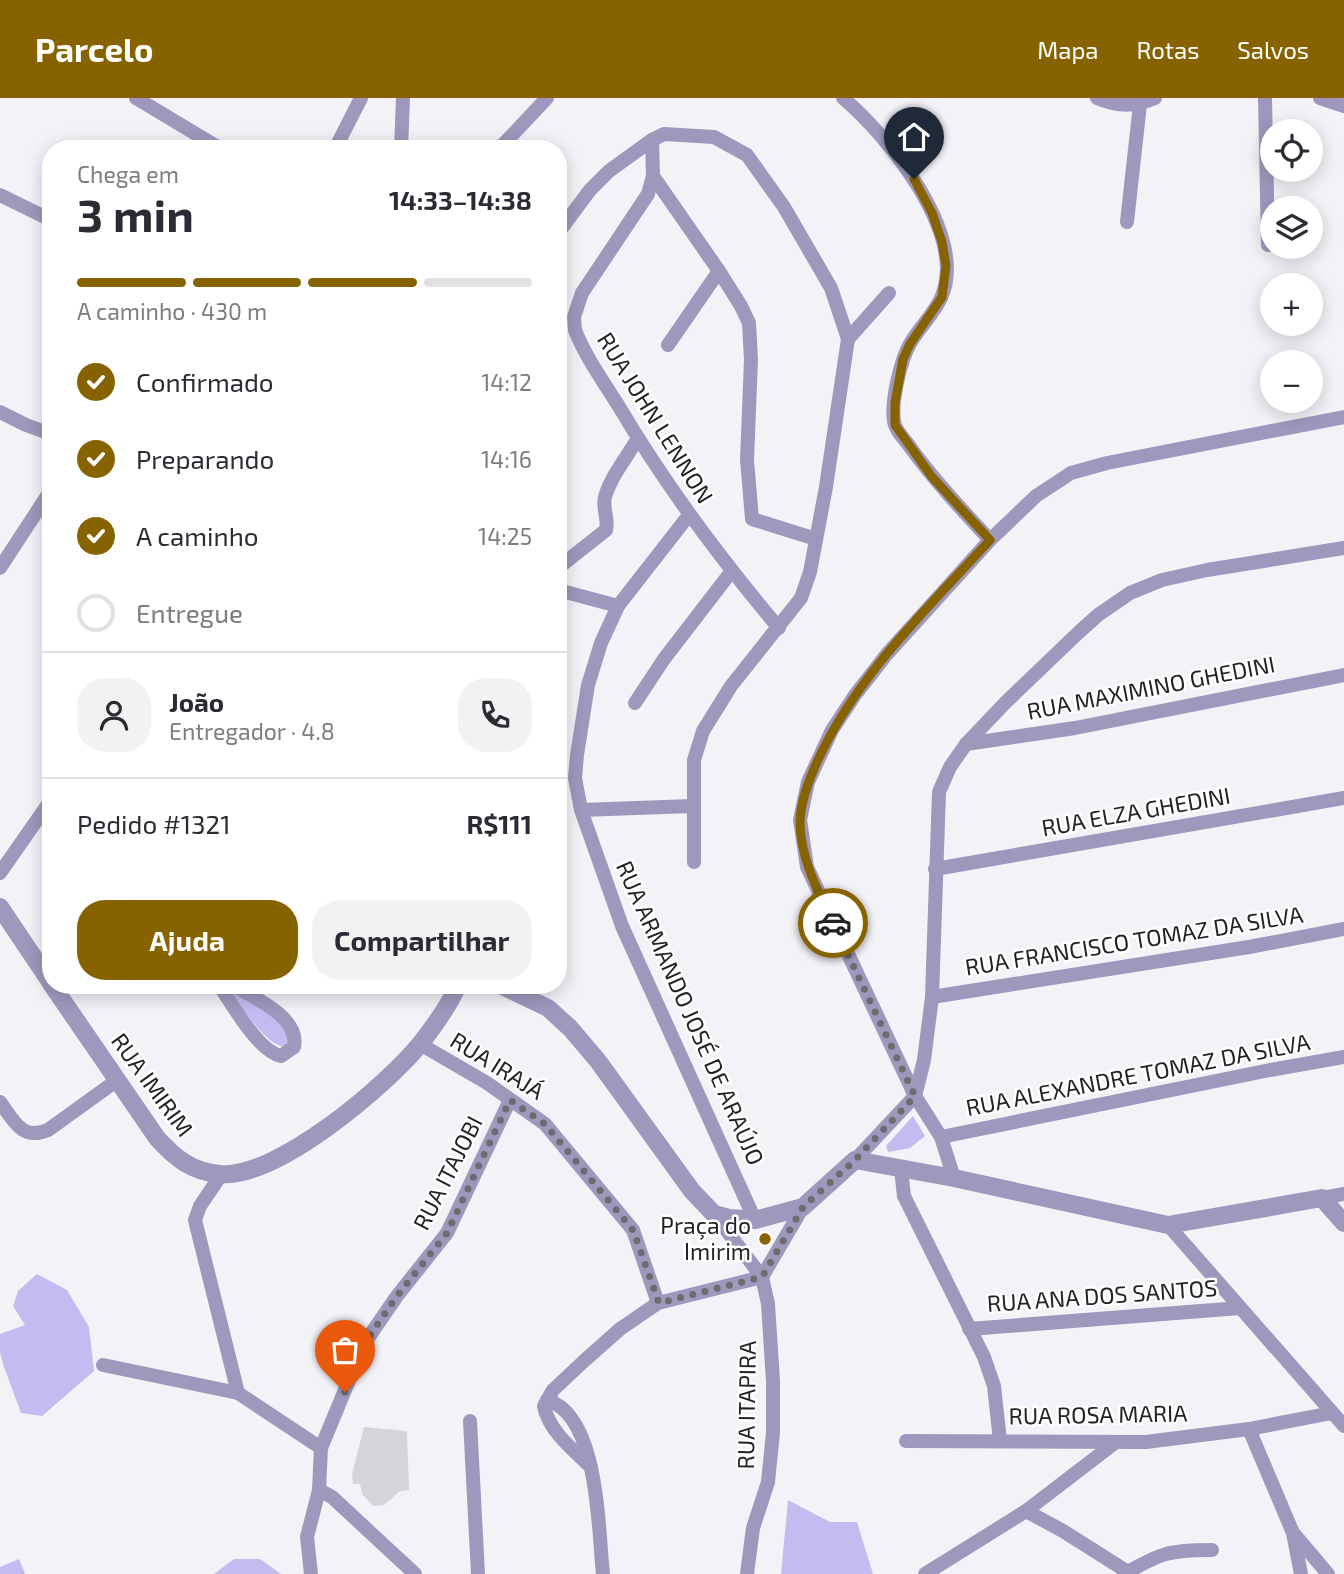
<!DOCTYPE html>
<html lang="pt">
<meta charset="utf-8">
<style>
:root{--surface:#fff;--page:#f2f2f3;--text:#2b2b33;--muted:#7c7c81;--line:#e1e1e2;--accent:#876300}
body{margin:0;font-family:"Exo 2",sans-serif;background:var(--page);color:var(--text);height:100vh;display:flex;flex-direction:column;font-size:26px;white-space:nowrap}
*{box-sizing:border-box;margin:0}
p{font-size:23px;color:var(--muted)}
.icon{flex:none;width:38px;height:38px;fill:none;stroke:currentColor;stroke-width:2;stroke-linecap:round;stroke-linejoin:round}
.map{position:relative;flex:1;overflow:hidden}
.details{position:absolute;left:42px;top:42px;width:525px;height:854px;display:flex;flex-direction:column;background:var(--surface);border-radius:28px;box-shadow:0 4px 18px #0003}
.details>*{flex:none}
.fabs{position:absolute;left:1260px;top:21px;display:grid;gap:14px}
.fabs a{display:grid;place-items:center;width:63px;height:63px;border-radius:50%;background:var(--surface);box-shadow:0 4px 18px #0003;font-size:35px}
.pin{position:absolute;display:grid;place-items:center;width:60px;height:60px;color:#fff;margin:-72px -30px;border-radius:50% 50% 50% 0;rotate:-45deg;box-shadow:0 0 7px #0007}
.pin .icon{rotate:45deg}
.courier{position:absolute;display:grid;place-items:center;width:70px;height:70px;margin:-35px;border:5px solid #876300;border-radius:50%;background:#fff;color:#222;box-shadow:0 2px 9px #0007}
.overview em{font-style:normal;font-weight:700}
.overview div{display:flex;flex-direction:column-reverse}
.overview{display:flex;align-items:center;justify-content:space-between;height:119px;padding:0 35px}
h1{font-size:46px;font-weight:700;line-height:52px}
.bar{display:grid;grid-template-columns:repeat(4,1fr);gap:10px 7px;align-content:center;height:84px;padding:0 35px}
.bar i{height:9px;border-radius:5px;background:var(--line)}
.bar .current{background:var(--accent)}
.bar p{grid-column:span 4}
.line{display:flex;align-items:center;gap:18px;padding:0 35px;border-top:2px solid var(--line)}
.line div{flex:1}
.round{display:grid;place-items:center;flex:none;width:74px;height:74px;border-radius:28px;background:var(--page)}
ol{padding:0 35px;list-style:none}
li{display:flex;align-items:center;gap:21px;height:77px}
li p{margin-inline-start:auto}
li .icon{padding:7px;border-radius:50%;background:var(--accent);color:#fff;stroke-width:4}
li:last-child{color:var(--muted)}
li i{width:38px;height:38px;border:4px solid var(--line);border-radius:50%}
.cta{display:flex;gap:14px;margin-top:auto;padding:14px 35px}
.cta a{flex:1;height:80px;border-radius:28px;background:var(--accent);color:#fff;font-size:28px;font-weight:700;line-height:80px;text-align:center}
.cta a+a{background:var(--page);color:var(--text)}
header{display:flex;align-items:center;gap:42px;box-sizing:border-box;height:98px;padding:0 35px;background:var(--accent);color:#fff}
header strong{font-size:33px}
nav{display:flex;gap:38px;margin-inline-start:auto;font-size:24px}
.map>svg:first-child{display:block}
.green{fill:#c5bbf0}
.building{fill:#d5d4d8}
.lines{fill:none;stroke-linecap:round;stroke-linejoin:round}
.minor{stroke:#9f98bd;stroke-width:14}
.tertiary{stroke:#9f98bd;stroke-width:18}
.done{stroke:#6c6b6e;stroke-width:7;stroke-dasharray:0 12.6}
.route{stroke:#876300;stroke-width:9}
.poi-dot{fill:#876300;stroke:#fff;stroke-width:2.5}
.labels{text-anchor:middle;stroke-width:5;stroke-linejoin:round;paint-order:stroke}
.street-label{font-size:23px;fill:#232224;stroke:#fff}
.poi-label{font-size:23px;fill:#232224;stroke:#fff;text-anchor:end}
</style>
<header>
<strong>Parcelo</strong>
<nav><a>Mapa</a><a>Rotas</a><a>Salvos</a></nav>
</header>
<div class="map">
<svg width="1344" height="1476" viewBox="0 0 1344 1476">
<rect width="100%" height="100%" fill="#f3f2f7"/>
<g class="green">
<path d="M229 892C257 908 272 913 292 940L286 949C266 949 241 907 229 892Z"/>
<polygon points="913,1018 925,1038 910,1050 888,1054 886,1048"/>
<polygon points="37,1176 67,1192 89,1229 94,1273 42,1318 21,1315 3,1266 0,1254 0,1236 25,1227 13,1208 18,1193"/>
<polygon points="788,1402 830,1424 857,1424 873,1476 781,1476"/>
<polygon points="19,1461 25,1476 0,1476 0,1469"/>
<polygon points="234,1461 260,1461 281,1476 214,1476"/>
</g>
<polygon class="building" points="364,1329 407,1333 409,1392 400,1393 384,1407 373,1408 362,1396 360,1386 353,1386 352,1376"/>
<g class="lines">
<g class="minor">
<polyline points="136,0 221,51"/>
<path d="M843 0C888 38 969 137 941 200 933 217 920 229 911 244 901 260 889 309 895 327 897 334 906 343 910 349 934 382 962 412 990 442"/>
<path d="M1097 0C1119 9 1133 9 1155 0"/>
<polyline points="1265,0 1268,147"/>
<polyline points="1320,0 1344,8"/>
<path d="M652 42 653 78 648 96 582 195 574 219 575 232C585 258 603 283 618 307 666 388 718 458 779 530"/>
<polyline points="335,51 361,0"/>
<polyline points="401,51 403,0"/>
<polyline points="499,51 547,0"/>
<polyline points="653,78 719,173 741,208 749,225 751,262 747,362 752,421 816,441"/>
<polyline points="0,97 51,122"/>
<polyline points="1127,124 1140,6"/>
<polyline points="558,135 590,92 609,73 652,42 664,36 714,39 747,57 784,109 831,190 848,241 826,389 810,474 801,500 731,588 703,633 694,662 694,764"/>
<polyline points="848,241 889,195"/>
<polyline points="668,247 719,173"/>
<polyline points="0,314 26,327 51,336"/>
<polyline points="0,470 51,392"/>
<path d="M558 470 606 432C609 421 602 410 605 399 611 378 627 359 638 340"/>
<polyline points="558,492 618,508"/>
<polyline points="635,605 664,561 731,474"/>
<polyline points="966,646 1075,630 1344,577"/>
<polyline points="692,708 581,712 622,828 755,1122"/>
<polyline points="581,712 575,680 577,657 588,587 601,545 618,508 689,417"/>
<polyline points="935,771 1344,700"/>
<polyline points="0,775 51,702"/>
<path d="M219 887C232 906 258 953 281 958L294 949C300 919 255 900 232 887"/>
<polyline points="932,899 1249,849 1344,831"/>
<polyline points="420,946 487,985 545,1026 633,1132 658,1205"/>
<path d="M0 1004C14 1023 22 1043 48 1032L116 983"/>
<polyline points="941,1039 1270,972 1344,959"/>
<polyline points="855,1062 915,998 924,962 932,899 939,694 950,669 966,646 1006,604 1078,535 1098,517 1130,495 1162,482 1207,472 1344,450"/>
<polyline points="901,1071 904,1098 984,1259 994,1288 1000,1343"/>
<polyline points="221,1077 200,1108 195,1122 238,1295"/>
<polyline points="954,1080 941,1039 915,998 807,769 800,722 808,684 832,632 855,597 887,556 990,442 1036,398 1071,375 1107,365 1344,319"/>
<polyline points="1322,1100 1344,1096"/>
<polyline points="714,1116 762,1179 768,1206 773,1283 773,1335 768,1384 753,1430 747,1476"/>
<polyline points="1168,1127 1344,1328"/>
<polyline points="762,1179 803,1109"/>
<polyline points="969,1231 1240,1210"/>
<polyline points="103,1267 238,1295 321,1350"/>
<path d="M547 1302C599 1317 598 1431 603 1476"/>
<polyline points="470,1323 478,1476"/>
<polyline points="1249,1331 1293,1435 1301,1476"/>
<polyline points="906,1343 1146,1344 1249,1331 1332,1315"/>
<path d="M591 1369C574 1353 548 1332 544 1308L553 1292 584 1263 620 1231 658 1205 762 1179"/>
<polyline points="319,1392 332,1399 415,1476"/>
<polyline points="1026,1413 1063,1433 1131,1476"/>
<polyline points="1295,1437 1328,1476"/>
<polyline points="311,1476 307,1439 319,1392 321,1350 364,1246 397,1198 447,1135 510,1002"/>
<polyline points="925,1476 1026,1413 1116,1344"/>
<path d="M1124 1476C1161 1455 1169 1452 1212 1452"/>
</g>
<g class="tertiary">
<polyline points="0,809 51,885"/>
<path d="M52 887 157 1040C175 1060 192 1074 220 1076 277 1081 387 987 421 945 435 927 449 908 458 887"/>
<polyline points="500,887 548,910 570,930 598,963 692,1093 714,1116 729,1120 755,1122 803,1109 855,1062 954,1080 1168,1127 1322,1100 1344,1125"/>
</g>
</g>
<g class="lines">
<polyline class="done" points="345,1294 364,1246 397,1198 447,1135 510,1002 545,1026 633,1132 659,1205 762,1179 803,1109 855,1062 915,998 833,825"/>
<path class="route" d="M833 825C818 793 801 762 800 725 800 704 809 682 817 664 856 578 927 511 990 442L932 379 895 327V305L903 261 910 246 942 199 946 168 942 144 932 115 914 81"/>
</g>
<circle class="poi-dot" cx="765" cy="1141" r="7"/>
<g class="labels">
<g class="street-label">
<text transform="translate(655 320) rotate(58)" y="8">RUA JOHN LENNON</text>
<text transform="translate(1151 590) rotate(-11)" y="8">RUA MAXIMINO GHEDINI</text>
<text transform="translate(1136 714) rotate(-10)" y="8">RUA ELZA GHEDINI</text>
<text transform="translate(1134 843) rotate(-9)" y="8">RUA FRANCISCO TOMAZ DA SILVA</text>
<text transform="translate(690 915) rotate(66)" y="8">RUA ARMANDO JOSÉ DE ARAÚJO</text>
<text transform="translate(497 968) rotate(32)" y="8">RUA IRAJÁ</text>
<text transform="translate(1138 977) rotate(-11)" y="8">RUA ALEXANDRE TOMAZ DA SILVA</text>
<text transform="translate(152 987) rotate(54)" y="8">RUA IMIRIM</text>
<text transform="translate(448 1075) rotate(-63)" y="8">RUA ITAJOBI</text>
<text transform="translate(1102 1198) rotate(-4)" y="8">RUA ANA DOS SANTOS</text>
<text transform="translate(747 1307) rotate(-89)" y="8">RUA ITAPIRA</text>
<text transform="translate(1098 1317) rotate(-1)" y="8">RUA ROSA MARIA</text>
</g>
<g class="poi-label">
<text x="751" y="1136">Praça do<tspan x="751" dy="26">Imirim</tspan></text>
</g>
</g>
</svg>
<div class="fabs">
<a><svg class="icon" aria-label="locate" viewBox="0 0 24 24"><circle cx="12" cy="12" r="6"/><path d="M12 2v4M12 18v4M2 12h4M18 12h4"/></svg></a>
<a><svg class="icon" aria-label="layers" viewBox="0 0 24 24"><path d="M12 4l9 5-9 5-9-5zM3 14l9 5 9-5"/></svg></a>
<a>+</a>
<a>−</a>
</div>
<div class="pin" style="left:345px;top:1294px;background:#ea580c"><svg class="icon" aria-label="bag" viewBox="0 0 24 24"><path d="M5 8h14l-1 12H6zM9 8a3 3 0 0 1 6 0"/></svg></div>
<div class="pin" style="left:914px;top:81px;background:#1f2937"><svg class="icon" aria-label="home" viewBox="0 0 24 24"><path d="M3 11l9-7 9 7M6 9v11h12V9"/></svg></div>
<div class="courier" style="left:833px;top:825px"><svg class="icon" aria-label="car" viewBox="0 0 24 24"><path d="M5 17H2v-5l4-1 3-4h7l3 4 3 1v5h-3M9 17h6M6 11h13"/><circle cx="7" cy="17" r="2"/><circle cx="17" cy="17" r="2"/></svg></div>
<section class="details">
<div class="overview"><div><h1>3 min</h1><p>Chega em</p></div><em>14:33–14:38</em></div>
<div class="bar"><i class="current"></i><i class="current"></i><i class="current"></i><i></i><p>A caminho · 430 m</p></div>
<ol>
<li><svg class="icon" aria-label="check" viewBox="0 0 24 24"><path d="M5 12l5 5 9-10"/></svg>Confirmado<p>14:12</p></li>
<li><svg class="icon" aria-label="check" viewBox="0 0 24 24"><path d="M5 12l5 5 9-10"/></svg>Preparando<p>14:16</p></li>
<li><svg class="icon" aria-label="check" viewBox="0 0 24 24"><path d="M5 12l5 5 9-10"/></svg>A caminho<p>14:25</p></li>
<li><i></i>Entregue</li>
</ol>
<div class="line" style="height:126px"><a class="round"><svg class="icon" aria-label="person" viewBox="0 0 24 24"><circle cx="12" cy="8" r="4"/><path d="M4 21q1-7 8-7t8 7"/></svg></a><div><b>João</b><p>Entregador · 4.8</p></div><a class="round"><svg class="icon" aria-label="phone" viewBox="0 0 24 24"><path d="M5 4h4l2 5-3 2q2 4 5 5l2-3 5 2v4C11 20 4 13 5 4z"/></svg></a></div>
<div class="line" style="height:91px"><div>Pedido #1321</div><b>R$111</b></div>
<div class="cta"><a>Ajuda</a><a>Compartilhar</a></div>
</section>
</div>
